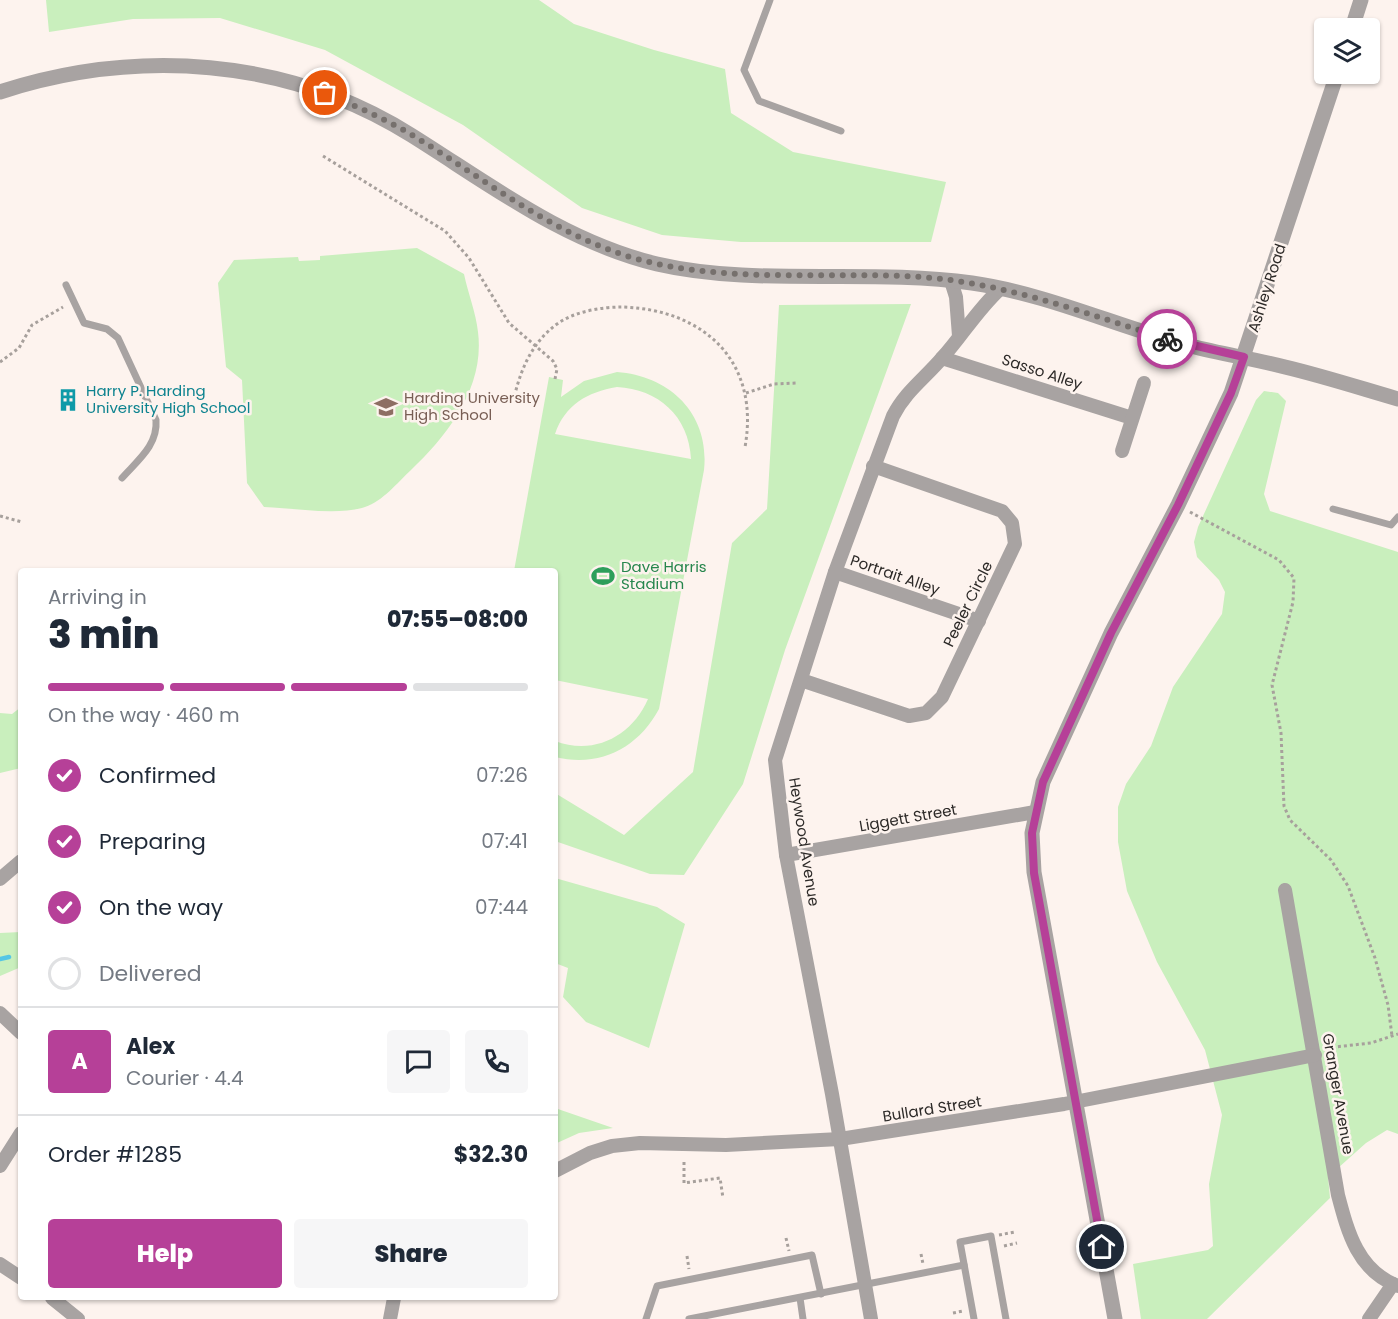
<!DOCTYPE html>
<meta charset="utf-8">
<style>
:root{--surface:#fff;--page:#f6f6f7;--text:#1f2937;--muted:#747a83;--line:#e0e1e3;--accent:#b64098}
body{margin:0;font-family:Poppins,sans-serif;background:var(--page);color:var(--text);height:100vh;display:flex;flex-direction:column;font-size:22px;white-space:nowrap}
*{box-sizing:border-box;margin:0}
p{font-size:20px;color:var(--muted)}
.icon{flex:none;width:33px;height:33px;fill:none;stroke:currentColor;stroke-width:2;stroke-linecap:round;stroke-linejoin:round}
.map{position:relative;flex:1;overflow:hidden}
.drawer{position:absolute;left:18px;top:568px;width:540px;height:732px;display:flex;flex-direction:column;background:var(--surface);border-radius:6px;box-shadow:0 2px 4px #0004}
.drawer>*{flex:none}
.tools{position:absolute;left:1314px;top:18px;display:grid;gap:12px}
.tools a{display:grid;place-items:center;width:66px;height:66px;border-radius:6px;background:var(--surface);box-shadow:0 2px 4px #0004;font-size:30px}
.pin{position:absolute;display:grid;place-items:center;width:51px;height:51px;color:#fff;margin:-26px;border:3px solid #fff;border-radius:50%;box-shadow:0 2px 6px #0007}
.courier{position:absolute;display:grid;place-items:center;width:60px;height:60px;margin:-30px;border:4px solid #b64098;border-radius:50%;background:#fff;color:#222;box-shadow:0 2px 8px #0007}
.summary em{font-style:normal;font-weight:800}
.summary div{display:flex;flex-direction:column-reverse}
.summary{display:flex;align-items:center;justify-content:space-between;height:102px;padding:0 30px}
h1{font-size:39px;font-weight:800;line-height:45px}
.bar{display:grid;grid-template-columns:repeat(4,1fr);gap:9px 6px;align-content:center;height:72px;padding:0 30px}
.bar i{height:8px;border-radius:4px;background:var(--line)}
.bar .current{background:var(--accent)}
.bar p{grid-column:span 4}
.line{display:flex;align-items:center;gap:15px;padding:0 30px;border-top:2px solid var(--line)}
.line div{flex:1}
.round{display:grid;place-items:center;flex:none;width:63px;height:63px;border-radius:6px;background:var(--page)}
ol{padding:0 30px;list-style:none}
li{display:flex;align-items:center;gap:18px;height:66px}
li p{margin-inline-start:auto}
li .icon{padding:6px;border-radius:50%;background:var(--accent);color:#fff;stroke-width:4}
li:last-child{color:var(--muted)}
li i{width:33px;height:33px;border:3px solid var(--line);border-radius:50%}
.action{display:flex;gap:12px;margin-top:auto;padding:12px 30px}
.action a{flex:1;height:69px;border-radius:6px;background:var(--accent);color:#fff;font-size:24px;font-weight:800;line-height:69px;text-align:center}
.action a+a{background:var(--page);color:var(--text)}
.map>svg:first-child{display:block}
.green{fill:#c9efbd;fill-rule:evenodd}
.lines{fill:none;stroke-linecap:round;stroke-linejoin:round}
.stream{stroke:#54c6e5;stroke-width:4.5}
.path{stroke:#a7a09c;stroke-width:3;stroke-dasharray:3 3;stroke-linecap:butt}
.service{stroke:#a8a3a2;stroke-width:7}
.minor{stroke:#a8a3a2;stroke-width:14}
.tertiary{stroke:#a8a3a2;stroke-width:15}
.done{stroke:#76706d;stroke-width:6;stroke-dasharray:0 10.8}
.route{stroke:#b64098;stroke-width:8}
.labels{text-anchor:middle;stroke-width:5;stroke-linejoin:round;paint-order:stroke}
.street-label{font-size:15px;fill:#2d2a28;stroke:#fdf3ee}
.culture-label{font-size:15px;fill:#0d838f;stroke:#fdf3ee;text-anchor:start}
.education-label{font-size:15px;fill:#785e54;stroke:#fdf3ee;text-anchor:start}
.leisure-label{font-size:15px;fill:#27864d;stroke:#fdf3ee;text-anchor:start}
</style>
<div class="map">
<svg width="1398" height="1319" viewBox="0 0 1398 1319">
<rect width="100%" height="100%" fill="#fdf3ee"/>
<g class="green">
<polygon points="46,0 539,0 574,24 654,50 725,69 731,113 793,152 946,182 931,242 741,242 662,235 582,208 463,125 325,50 220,18 133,19 49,32"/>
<path d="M417 248 464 274C468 293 476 313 478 332 485 387 448 435 411 470 397 483 383 501 365 507 338 516 293 508 264 507L247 483 242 380 226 367 218 283 234 260 298 257 299 261 320 260V256Z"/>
<polygon points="911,304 785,650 743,784 684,875 650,874 555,841 555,793 624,835 693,772 732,543 767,509 779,305"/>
<path d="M617 372C671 376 710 415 704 470L659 709C638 748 600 768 555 757V741C594 756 632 736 648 699L555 680V572L514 571 549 377 563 380 561 397 584 381ZM617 387C658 389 689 416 691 459L555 434C565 405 587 392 617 387Z"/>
<polygon points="1264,391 1278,393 1286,401 1264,494 1270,511 1398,552 1398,1134 1387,1130 1366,1143 1328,1177 1330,1198 1207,1319 1141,1319 1133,1264 1208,1250 1213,1246 1209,1184 1222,1115 1205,1050 1157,962 1127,891 1118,842 1118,807 1126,784 1151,746 1173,687 1222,614 1225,592 1219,580 1197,557 1194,542 1198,527 1256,400"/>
<polygon points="21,707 21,768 0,773 0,713 12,714"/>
<polygon points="555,878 657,907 685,924 649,1048 586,1022 563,997 568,968 555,963"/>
<polygon points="21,932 21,967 0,976 0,933"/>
<polygon points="555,1108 613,1128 579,1133 557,1143"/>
</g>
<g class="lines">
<polyline class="stream" points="0,959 9,957"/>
<g class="path">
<polyline points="323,156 445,231 469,258 509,323 553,361 557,369 555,379"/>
<polyline points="0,362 19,348 32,325 63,307"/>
<polyline points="746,393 774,384 796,383"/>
<path d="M513 402C520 371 531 343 557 324 575 311 602 307 623 307 706 310 760 363 745 447"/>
<polyline points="1190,512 1279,560 1294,578 1293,602 1272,685 1281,733 1284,806 1290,820 1331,860 1348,886 1375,958 1388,1005 1392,1036"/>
<polyline points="0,516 22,522"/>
<polyline points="1326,1048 1371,1043 1398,1034"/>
<polyline points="684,1162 684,1183 720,1178 723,1198"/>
<polyline points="999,1235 1015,1232"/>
<polyline points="786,1238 789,1251"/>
<polyline points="1004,1246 1017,1243"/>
<polyline points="921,1254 923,1264"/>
<polyline points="687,1256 689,1269"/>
<polyline points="953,1313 963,1311"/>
</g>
<g class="service">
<polyline points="770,0 744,70 759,101 841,131"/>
<path d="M66 285 84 323 107 329 118 338 156 420C158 445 138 460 122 478"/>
<polyline points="1333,509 1391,525 1398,517"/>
<polyline points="800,1298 803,1319"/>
<polyline points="646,1319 657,1286 812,1255 821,1294"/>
<polyline points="689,1319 964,1265"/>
<polyline points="974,1319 960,1242 991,1236 1006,1319"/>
</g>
<g class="minor">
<polyline points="951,281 956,297 959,336"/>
<polyline points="942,358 1132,418"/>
<polyline points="1122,451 1144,383"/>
<polyline points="835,572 979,621"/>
<polyline points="801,680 909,716 926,713 942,697 1015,544 1012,523 1002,511 873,466"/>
<polyline points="786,855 1035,812"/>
<polyline points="0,879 21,861"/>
<path d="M1285 890 1338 1195C1348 1233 1358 1271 1398 1286"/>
<polyline points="0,1013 21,1033"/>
<polyline points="0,1166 21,1133"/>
<polyline points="555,1171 590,1153 612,1146 640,1143 726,1145 840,1139 1064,1104 1315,1055"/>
<polyline points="0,1264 21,1278"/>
<polyline points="52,1298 78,1319"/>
<polyline points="390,1319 394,1298"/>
<path d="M871 1319 832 1094 786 855 775 760 835 572 893 416C905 392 925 378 942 358 962 336 977 310 1000 289"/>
<polyline points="1369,1319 1393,1284"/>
</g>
<g class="tertiary">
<polyline points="1352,28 1361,0"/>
<path d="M0 92C136 48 287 57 411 135 491 185 563 241 657 264 756 287 869 268 972 283 1048 294 1118 327 1191 346 1222 354 1254 359 1285 367 1323 376 1360 388 1398 399"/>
<polyline points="1115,1319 1034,872 1032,833 1043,782 1111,633 1178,505 1231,393 1337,74"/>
</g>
</g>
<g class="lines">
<path class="done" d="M325 93C353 105 381 117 407 132 483 177 550 234 637 259 729 284 827 271 921 277 1006 283 1087 314 1167 339"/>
<polyline class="route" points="1102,1247 1034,873 1032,833 1043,782 1111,633 1178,505 1231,393 1244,357 1167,339"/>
</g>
<defs>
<g id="building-bare" transform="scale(1.8)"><path d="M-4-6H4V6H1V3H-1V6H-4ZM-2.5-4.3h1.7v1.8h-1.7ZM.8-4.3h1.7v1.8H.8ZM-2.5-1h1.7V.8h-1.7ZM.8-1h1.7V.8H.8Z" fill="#0f9aa8" stroke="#fdf3ee" stroke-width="2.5" paint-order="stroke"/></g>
<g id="school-bare" transform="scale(1.8)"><path d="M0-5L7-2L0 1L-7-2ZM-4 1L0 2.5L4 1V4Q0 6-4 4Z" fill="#8d6e63" stroke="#fdf3ee" stroke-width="2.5" paint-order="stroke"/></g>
<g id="stadium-bare" transform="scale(1.8)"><path d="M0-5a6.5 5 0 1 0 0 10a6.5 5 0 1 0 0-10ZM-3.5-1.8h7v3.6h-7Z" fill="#2e9e5b" stroke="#fdf3ee" stroke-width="2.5" paint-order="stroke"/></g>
</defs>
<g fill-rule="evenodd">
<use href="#building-bare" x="68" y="400"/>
<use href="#school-bare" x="386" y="407"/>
<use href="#stadium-bare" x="603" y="576"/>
</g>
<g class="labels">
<g class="street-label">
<text transform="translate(1267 288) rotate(-72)" y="5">Ashley Road</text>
<text transform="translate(1042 372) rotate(18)" y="5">Sasso Alley</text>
<text transform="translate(895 575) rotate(19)" y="5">Portrait Alley</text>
<text transform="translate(968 604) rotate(-64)" y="5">Peeler Circle</text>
<text transform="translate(908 818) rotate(-10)" y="5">Liggett Street</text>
<text transform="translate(804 842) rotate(81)" y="5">Heywood Avenue</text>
<text transform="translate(1338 1094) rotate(80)" y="5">Granger Avenue</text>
<text transform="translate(932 1109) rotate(-9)" y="5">Bullard Street</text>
</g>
<g class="culture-label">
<text x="86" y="396">Harry P. Harding<tspan x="86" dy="17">University High School</tspan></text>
</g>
<g class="education-label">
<text x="404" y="403">Harding University<tspan x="404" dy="17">High School</tspan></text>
</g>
<g class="leisure-label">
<text x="621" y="572">Dave Harris<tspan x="621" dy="17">Stadium</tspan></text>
</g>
</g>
</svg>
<div class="tools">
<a><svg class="icon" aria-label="layers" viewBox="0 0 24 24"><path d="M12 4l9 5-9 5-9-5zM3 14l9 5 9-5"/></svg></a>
</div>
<div class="pin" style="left:325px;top:93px;background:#ea580c"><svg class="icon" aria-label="bag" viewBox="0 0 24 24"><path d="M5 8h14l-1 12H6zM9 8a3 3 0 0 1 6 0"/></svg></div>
<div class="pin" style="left:1102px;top:1247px;background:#1f2937"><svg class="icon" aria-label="home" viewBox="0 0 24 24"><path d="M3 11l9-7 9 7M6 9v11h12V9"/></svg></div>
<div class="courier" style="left:1167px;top:339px"><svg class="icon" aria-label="bike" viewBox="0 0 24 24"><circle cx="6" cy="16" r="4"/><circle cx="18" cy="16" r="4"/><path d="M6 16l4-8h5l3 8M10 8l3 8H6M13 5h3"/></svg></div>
<section class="drawer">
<div class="summary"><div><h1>3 min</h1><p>Arriving in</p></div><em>07:55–08:00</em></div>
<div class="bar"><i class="current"></i><i class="current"></i><i class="current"></i><i></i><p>On the way · 460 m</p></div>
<ol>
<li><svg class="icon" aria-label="check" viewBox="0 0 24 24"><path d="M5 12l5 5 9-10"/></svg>Confirmed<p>07:26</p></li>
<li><svg class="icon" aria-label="check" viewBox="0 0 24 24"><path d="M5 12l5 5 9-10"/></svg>Preparing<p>07:41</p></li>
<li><svg class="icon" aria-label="check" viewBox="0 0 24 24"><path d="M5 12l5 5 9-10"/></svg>On the way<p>07:44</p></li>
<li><i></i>Delivered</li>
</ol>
<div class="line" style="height:108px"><b class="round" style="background:var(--accent);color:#fff">A</b><div><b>Alex</b><p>Courier · 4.4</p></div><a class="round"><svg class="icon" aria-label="chat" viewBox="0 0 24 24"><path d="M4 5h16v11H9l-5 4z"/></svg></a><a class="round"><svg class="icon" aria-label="phone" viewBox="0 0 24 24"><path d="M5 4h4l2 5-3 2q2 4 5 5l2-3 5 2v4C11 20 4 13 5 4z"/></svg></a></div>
<div class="line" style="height:78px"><div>Order #1285</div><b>$32.30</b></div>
<div class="action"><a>Help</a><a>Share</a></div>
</section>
</div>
